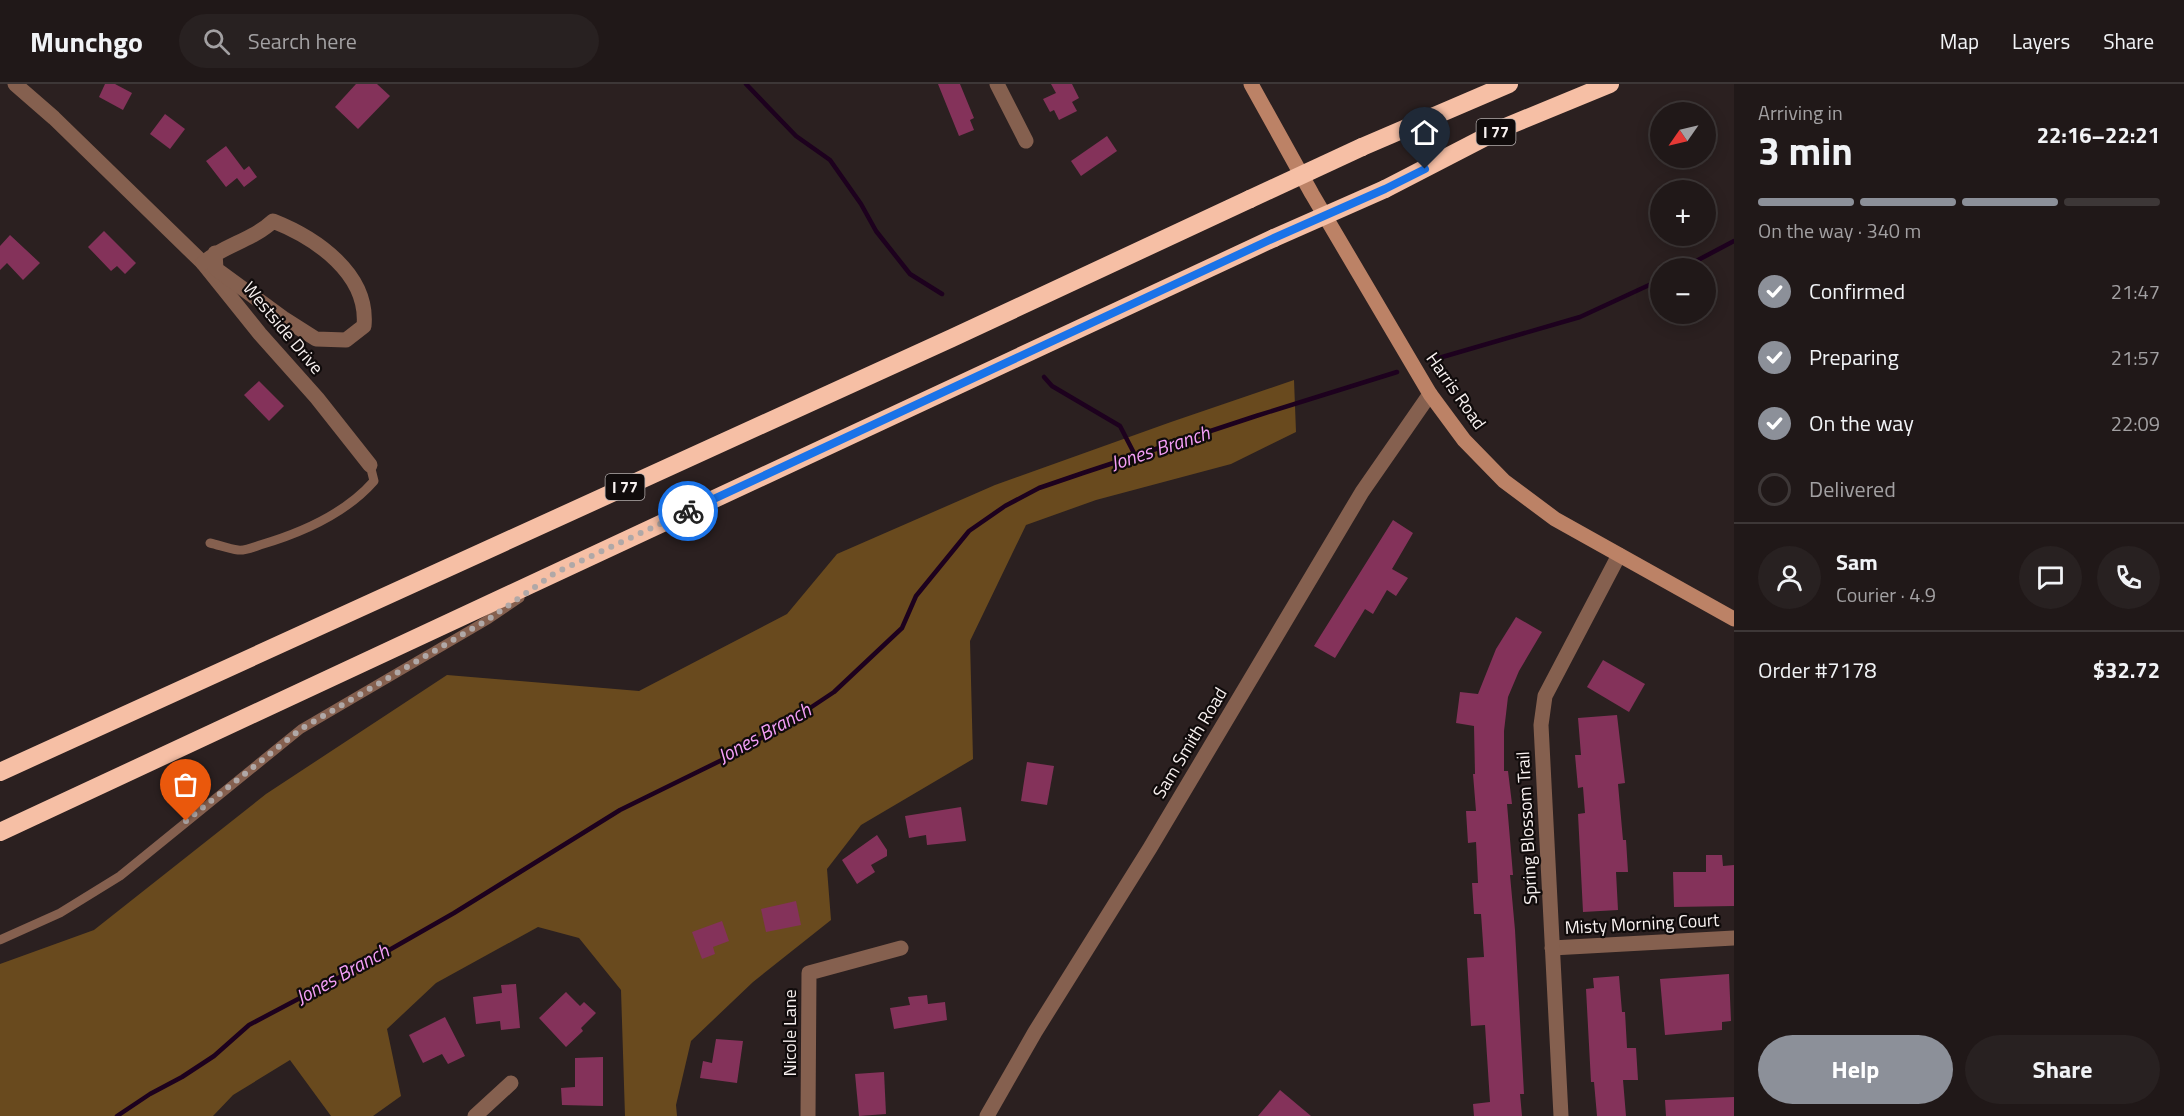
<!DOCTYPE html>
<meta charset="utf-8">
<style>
:root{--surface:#201818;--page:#282121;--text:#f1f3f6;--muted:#a2a0a2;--line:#3d3737;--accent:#8c9099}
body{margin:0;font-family:"Titillium Web",sans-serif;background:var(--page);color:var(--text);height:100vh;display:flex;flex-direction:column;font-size:22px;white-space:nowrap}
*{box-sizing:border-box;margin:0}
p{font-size:20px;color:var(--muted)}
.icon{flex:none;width:33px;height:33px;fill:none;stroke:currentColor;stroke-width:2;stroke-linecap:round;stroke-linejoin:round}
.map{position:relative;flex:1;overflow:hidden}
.sheet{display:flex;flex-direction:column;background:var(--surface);width:450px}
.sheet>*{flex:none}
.needle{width:39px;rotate:236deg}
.fabs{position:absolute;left:1650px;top:18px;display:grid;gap:12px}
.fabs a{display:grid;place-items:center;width:66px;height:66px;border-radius:50%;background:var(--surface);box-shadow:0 3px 15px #0003,0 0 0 2px var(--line);font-size:30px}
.pin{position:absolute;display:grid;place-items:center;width:51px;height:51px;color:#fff;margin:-62px -26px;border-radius:50% 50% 50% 0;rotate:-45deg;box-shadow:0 0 6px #0007}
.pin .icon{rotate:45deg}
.courier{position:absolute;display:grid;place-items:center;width:60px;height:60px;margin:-30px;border:4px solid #1a73e8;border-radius:50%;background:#fff;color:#222;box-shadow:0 2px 8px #0007}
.headline em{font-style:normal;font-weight:700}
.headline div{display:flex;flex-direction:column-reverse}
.headline{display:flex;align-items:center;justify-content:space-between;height:102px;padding:0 24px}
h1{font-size:39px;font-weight:700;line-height:45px}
.bar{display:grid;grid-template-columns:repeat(4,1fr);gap:9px 6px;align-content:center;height:72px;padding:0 24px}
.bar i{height:8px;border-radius:4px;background:var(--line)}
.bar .current{background:var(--accent)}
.bar p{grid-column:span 4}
.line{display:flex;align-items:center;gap:15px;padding:0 24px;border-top:2px solid var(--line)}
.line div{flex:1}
.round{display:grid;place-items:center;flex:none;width:63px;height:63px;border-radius:32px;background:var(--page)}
ol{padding:0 24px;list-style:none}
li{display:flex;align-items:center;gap:18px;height:66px}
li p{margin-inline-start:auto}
li .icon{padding:6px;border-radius:50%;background:var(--accent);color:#fff;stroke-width:4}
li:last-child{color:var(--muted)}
li i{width:33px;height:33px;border:3px solid var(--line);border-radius:50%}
.button{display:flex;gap:12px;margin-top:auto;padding:12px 24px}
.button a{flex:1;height:69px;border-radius:36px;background:var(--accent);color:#fff;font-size:24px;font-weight:700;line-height:69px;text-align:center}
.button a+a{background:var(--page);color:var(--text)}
header{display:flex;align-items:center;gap:36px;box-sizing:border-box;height:84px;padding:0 30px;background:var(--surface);border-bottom:2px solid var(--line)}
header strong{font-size:28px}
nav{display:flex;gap:33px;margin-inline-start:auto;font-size:21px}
.search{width:420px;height:54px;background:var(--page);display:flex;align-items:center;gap:15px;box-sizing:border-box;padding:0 21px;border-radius:33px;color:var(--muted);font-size:22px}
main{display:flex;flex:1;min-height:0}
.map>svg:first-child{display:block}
.forest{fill:#694a1e}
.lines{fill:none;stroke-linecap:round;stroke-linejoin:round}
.stream{stroke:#1d011e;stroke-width:4.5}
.building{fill:#84325a}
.lane{stroke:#85604f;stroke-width:9}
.street{stroke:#85604f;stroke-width:15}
.secondary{stroke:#bc8266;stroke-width:15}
.highway{stroke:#f6bfa5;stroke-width:18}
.highway-bridge{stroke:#f6bfa5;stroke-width:18}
.done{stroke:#b0a8a7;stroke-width:6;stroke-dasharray:0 10.8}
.route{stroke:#1a73e8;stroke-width:8}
.labels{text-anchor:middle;stroke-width:4.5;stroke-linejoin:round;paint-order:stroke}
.shield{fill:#100b0b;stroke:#b2acab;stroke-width:1.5}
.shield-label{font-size:16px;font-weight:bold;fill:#f8f1f0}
.street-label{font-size:18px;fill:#f8f1f0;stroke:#100b0b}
.water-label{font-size:20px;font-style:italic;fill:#f49ef6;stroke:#100b0b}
</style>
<header>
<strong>Munchgo</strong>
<div class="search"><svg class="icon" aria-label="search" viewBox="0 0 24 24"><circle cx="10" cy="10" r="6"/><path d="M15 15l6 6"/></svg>Search here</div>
<nav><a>Map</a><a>Layers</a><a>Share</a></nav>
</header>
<main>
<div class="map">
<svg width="1734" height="1032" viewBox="0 0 1734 1032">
<rect width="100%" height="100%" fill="#2b2020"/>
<polygon class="forest" points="1294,296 1296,348 1231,380 1096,416 1026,441 970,557 973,675 861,741 827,785 831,836 753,898 691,957 676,1021 677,1032 625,1032 621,906 579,854 538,843 436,899 387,945 401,1012 373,1032 331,1032 290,976 233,1011 213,1032 0,1032 0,880 94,846 266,710 447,591 639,607 787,530 837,470 995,401 1171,338"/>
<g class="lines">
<g class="stream">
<polyline points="746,0 796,52 830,76 861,120 876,147 910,190 942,210"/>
<polyline points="1683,184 1734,157"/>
<polyline points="1432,276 1580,233 1660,196"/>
<polyline points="1044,293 1052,302 1120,342 1135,371"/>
<polyline points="117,1032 150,1010 182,993 214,972 249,941 370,877 454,829 620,726 728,673 789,638 834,608 902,544 916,512 969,447 1005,422 1039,404 1083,389 1256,332 1397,288"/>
</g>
</g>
<g class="building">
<polygon points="105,0 115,0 132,9 123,26 99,13"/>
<polygon points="356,0 377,0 390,12 358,45 335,23"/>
<polygon points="938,0 960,0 974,34 970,36 974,46 959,52"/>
<polygon points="1051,0 1072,0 1079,14 1072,18 1077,27 1059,36 1054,26 1050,28 1043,15 1056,9"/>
<polygon points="165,30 185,45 170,65 150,50"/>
<polygon points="1107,52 1117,67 1081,92 1071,77"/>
<polygon points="226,62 244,86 249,82 257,93 244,103 237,94 226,103 206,77"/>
<polygon points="104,147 136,179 125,190 117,182 111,187 88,163"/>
<polygon points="10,151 40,179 23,196 7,179 0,186 0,162"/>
<polygon points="259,297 284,322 269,337 244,311"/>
<polygon points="1393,436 1413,449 1392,485 1408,494 1396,512 1387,506 1373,530 1365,525 1335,574 1314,562"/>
<polygon points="1516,533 1542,548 1519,587 1508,613 1504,647 1504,687 1508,687 1512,720 1507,720 1513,791 1510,791 1515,846 1524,1010 1520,1010 1522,1032 1474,1032 1473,1020 1490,1018 1485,941 1471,942 1467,874 1484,873 1481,830 1474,830 1472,799 1478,799 1476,758 1468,759 1466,727 1476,727 1473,690 1475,690 1474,642 1456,639 1460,608 1478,610 1496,565"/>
<polygon points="1603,576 1645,600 1629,628 1587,603"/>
<polygon points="1617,631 1625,699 1618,700 1623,756 1626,756 1628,788 1616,788 1618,826 1583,828 1578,730 1585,729 1583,703 1578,704 1575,671 1581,671 1578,634"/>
<polygon points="1027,678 1054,682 1047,721 1021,717"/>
<polygon points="961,723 966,757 927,761 926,751 909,754 905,732"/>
<polygon points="877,751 887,766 887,772 871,781 875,788 857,800 842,776"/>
<polygon points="1706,771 1722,771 1723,782 1734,781 1734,822 1674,823 1673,788 1706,788"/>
<polygon points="796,817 801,841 766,848 761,825"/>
<polygon points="722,837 729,857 713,863 715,870 702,875 692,848"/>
<polygon points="1729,890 1731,937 1722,938 1722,946 1665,951 1660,895"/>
<polygon points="1619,892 1622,928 1625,928 1627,964 1636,964 1638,996 1623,996 1626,1032 1597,1032 1594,998 1591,998 1586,905 1594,904 1593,894"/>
<polygon points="516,900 520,944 501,946 500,937 476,940 473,913 502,909 501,901"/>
<polygon points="566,908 580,922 584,918 596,929 581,944 583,947 566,963 539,934"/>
<polygon points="927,911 928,920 945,918 947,936 894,945 890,924 910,921 908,913"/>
<polygon points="445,933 465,972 448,980 442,970 423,979 409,951"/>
<polygon points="716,955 743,957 737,999 700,994 703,977 712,979"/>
<polygon points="603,973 603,1022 562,1021 561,1004 575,1003 575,974"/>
<polygon points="884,988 886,1030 859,1032 855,990"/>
<polygon points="1280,1006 1311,1032 1258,1032"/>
<polygon points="1734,1013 1734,1032 1666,1032 1665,1016"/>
</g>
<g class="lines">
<g class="lane">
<path d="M210 459C219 461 229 465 238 466 245 467 254 463 260 461 301 449 346 429 374 397L370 381"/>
<polyline points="0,856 60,829 120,792 301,645 489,535 520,514"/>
</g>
<g class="street">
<polyline points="15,0 54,34 203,179 260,250 317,314 370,381"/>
<polyline points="997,0 1026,57"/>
<path d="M203 179C224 161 253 156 273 137 316 154 369 190 364 242L346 256 316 255 283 234 216 185 215 169"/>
<polyline points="1552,864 1734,854"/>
<polyline points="475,1032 511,999"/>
<polyline points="808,1032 809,889 901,864"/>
<polyline points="987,1032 1035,948 1150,764 1362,408 1430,310"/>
<polyline points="1561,1032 1541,641 1545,612 1619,471"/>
</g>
<polyline class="secondary" points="1251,0 1312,110 1430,310 1464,356 1504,397 1555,435 1734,535"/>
<g class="highway">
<polyline points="1362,63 1509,0"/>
<polyline points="1385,105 1503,44 1610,0"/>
<polyline points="0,688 952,254 1250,115"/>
<polyline points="0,748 1274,154"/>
</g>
<g class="highway-bridge">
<polyline points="1250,115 1362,63"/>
<polyline points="1274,154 1385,105"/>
</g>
</g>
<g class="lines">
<polyline class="done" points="186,737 301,645 489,535 555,489 688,427"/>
<polyline class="route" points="688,427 1274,154 1385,105 1425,85"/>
</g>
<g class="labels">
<g class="shield">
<rect x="1476.5" y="35" width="39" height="26" rx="4.5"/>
<rect x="605.5" y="390" width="39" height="26" rx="4.5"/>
</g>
<g class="shield-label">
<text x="1496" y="54">I 77</text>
<text x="625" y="409">I 77</text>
</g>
<g class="street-label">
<text transform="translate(283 244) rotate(50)" y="6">Westside Drive</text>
<text transform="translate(1456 307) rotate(55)" y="6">Harris Road</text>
<text transform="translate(1190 659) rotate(-59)" y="6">Sam Smith Road</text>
<text transform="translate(1527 744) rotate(-93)" y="6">Spring Blossom Trail</text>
<text transform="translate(1642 840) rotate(-3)" y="6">Misty Morning Court</text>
<text transform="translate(790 949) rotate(-90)" y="6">Nicole Lane</text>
</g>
<g class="water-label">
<text transform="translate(1160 364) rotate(-18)" y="7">Jones Branch</text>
<text transform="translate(764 649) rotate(-29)" y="7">Jones Branch</text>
<text transform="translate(342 890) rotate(-29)" y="7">Jones Branch</text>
</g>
</g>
</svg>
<div class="fabs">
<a><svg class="needle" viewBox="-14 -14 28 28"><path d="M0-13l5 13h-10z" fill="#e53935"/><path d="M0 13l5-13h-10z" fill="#a2a0a2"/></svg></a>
<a>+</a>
<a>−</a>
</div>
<div class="pin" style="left:186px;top:737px;background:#ea580c"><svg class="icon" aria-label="bag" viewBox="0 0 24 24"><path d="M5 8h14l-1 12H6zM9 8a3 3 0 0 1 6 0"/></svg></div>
<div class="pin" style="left:1425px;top:85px;background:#1f2937"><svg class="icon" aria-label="home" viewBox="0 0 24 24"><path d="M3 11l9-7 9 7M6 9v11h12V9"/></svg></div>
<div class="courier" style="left:688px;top:427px"><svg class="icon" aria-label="bike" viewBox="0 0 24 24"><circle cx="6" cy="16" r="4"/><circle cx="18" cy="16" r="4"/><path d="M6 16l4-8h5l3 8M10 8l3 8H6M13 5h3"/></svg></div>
</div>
<section class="sheet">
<div class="headline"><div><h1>3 min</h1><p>Arriving in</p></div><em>22:16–22:21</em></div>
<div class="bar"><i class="current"></i><i class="current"></i><i class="current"></i><i></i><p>On the way · 340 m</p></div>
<ol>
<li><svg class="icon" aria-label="check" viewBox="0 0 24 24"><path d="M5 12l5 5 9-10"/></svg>Confirmed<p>21:47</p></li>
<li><svg class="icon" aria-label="check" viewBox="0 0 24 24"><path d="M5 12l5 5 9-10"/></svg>Preparing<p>21:57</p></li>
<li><svg class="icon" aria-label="check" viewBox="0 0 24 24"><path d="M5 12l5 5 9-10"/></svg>On the way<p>22:09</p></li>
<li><i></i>Delivered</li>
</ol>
<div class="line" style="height:108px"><a class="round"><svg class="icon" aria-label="person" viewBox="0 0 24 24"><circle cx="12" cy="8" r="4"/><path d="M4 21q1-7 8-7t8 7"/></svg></a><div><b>Sam</b><p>Courier · 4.9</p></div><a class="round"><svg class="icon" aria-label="chat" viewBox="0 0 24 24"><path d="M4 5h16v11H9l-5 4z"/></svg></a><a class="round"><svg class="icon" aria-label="phone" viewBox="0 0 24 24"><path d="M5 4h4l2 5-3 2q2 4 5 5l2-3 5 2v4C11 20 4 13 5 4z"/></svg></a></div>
<div class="line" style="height:78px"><div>Order #7178</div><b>$32.72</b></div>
<div class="button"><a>Help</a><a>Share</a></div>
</section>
</main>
